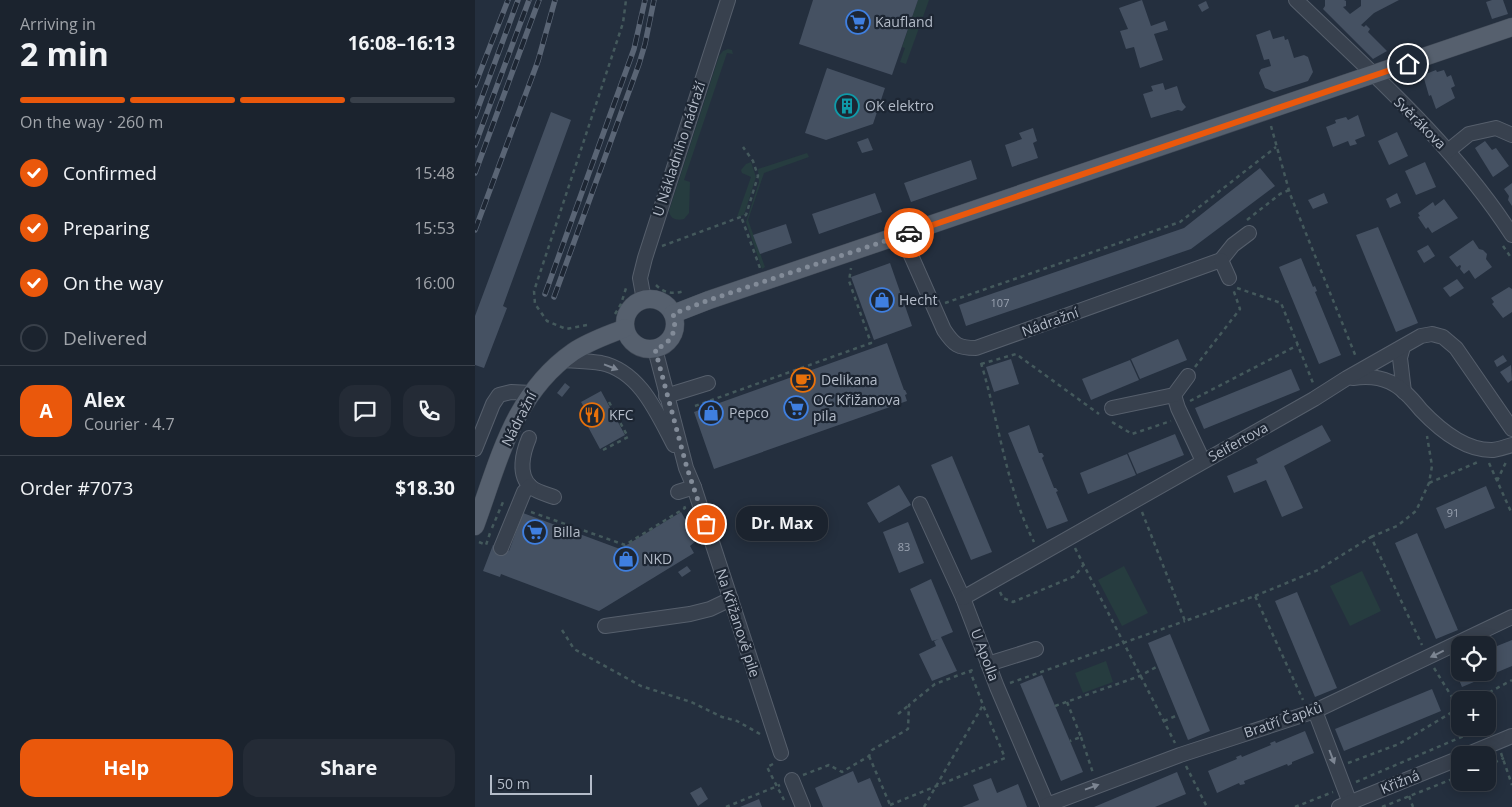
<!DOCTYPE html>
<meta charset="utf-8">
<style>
:root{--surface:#1b232e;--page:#242b36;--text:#f1f3f6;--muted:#a0a4aa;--line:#39404a;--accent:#ea580c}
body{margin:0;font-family:"Open Sans",sans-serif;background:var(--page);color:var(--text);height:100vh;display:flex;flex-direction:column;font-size:19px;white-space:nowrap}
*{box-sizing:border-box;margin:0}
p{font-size:16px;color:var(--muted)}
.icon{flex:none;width:28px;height:28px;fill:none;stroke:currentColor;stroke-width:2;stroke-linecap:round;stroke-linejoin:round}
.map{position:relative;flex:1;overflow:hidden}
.sheet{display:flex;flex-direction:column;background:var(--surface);width:475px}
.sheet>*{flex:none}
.tools{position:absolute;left:976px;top:636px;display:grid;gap:10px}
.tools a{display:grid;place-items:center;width:45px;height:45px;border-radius:10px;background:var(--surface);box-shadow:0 2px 12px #0003,0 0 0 1px var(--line);font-size:25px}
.scale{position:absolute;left:15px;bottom:12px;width:102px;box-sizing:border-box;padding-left:5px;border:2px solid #b4bcc9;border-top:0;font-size:14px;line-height:18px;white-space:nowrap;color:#b4bcc9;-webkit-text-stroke:4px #1d2633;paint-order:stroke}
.pin{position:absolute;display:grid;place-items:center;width:42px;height:42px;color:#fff;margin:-21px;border:2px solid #fff;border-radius:50%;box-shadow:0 1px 5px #0007}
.courier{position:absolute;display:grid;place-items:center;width:50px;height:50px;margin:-25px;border:4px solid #ea580c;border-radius:50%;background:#fff;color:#222;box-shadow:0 1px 6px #0007}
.bubble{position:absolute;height:35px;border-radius:15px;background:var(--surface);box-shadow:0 2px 12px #0003,0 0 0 1px var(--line);font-size:16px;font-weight:700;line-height:35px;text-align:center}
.headline em{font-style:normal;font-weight:700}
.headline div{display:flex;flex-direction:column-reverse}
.headline{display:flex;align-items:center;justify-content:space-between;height:85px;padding:0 20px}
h1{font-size:32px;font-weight:700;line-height:38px}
.bar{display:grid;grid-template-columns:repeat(4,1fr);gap:8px 5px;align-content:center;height:60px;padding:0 20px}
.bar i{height:6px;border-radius:4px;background:var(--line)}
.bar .active{background:var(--accent)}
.bar p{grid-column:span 4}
.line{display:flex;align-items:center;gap:12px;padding:0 20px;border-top:1px solid var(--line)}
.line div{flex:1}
.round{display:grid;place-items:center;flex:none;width:52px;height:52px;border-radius:15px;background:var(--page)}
ol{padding:0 20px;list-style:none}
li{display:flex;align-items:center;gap:15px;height:55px}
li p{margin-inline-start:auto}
li .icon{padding:5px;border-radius:50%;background:var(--accent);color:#fff;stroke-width:4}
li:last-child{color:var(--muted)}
li i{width:28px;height:28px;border:2px solid var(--line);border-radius:50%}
.button{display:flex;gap:10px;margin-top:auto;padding:10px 20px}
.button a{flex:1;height:58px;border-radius:15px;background:var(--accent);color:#fff;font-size:20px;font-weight:700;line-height:58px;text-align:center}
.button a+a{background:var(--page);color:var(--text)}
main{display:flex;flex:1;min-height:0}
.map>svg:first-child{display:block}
.green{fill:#263c3f}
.building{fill:#455162}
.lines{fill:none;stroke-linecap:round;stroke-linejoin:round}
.minor-casing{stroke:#565f6c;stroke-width:16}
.major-casing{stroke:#414a57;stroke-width:19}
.path{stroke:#44595c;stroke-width:2.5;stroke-dasharray:4 4;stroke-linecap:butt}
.minor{stroke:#38414e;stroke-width:14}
.major{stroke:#56606e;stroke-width:18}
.rail-casing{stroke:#5a6575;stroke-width:5.5}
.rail{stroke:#1d2633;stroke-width:4;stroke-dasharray:11;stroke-linecap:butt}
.oneway{fill:#7c8592}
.done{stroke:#828b98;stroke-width:5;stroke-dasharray:0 9}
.route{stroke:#ea580c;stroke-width:6}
.labels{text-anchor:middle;stroke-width:4.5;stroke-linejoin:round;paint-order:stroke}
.number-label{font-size:11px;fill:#98a1af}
.poi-label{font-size:14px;fill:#b4bcc9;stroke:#1d2633;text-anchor:start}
.street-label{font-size:14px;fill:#b4bcc9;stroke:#1d2633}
</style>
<main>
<section class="sheet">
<div class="headline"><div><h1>2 min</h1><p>Arriving in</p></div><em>16:08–16:13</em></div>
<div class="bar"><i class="active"></i><i class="active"></i><i class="active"></i><i></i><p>On the way · 260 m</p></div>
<ol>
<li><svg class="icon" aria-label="check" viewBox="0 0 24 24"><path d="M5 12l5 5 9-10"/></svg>Confirmed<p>15:48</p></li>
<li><svg class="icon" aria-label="check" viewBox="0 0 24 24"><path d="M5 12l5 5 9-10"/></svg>Preparing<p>15:53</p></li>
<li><svg class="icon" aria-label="check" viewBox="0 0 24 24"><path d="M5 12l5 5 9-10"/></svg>On the way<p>16:00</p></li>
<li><i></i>Delivered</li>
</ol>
<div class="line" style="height:90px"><b class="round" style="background:var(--accent);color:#fff">A</b><div><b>Alex</b><p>Courier · 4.7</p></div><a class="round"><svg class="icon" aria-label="chat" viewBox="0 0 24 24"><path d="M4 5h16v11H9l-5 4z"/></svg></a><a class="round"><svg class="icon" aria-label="phone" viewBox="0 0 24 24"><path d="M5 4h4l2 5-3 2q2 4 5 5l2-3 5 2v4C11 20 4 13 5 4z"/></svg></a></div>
<div class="line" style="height:65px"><div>Order #7073</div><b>$18.30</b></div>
<div class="button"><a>Help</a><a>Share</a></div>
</section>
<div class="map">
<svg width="1037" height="807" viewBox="0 0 1037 807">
<rect width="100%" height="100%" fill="#242f3e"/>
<g class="green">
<polygon points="443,0 454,0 431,64 425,62 430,48 427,47"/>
<path d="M253 49 257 50 258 54 252 53 209 180 215 182 214 213 209 219C202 221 195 219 194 211L244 56 248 51Z"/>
<polygon points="332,153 334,157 289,173 273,220 290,267 287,269 271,222 284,182 283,169"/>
<polygon points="276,162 281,177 269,215 262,217 276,177 267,173 266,170 271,164"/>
<polygon points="649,566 673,613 647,626 623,580"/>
<polygon points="887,571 906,611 875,626 855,586"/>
<polygon points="631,661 638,682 608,693 600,673"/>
</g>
<g class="building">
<polygon points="338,0 443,0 417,75 324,44"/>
<polygon points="667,0 676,26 690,21 693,30 679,34 688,60 665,68 659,47 651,49 645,31 653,29 644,8"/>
<polygon points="850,0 869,0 871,1 871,6 868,7 875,14 886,6 886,0 924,0 899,13 886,25 889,27 891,25 895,29 893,32 912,51 898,59 848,9 850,6"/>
<polygon points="1017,0 1028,0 1033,14 1017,19 1011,2"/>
<polygon points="731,1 734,8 727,12 723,5"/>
<polygon points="795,30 798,39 809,36 810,40 813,39 819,58 829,55 833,57 838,72 833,81 799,92 790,88 784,73 786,69 796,66 794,59 789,60 781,35"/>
<polygon points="352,68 410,88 398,124 351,140 330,133"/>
<polygon points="961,70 962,72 969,70 972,77 976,75 980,86 976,88 980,98 961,109 956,95 954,96 948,75"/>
<polygon points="688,83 690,90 702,86 707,102 711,107 707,111 703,110 676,118 668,94 678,91 676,86"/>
<polygon points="76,112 96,120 28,306 32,308 9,368 0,365 0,316"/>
<polygon points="883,115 890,136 880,140 882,144 875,146 873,141 858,147 851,127 861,123 860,120 871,117 873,120"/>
<polygon points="558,128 562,141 558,143 563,158 537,167 530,145 547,139 544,133"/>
<polygon points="922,132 933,156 914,165 903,141"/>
<polygon points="393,138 398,150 387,153 382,142"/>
<polygon points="1010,141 1017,150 1021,148 1034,166 1018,177 1000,148"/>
<polygon points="496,160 502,179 436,202 429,183"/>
<polygon points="950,162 961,187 941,195 930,171"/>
<polygon points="785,168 800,186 716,249 491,326 484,305 709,228"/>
<polygon points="1037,183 1037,206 1033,200 1034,196 1029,189"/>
<polygon points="400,193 407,212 344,234 337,214"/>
<polygon points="849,193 853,203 838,209 833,200"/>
<polygon points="922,193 926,203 915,208 911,199"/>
<polygon points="969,199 983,218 957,233 953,227 951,229 943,217 945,216 943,213 958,202 960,206"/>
<polygon points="311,224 317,243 285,254 278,235"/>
<polygon points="903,227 943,323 921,332 881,235"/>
<polygon points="998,240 1004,249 1008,250 1012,254 1011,259 1017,267 1000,279 994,270 989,274 985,269 986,266 985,265 982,267 974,257"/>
<polygon points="953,245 960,256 949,263 942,251"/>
<polygon points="826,258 838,287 840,286 842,291 840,292 866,355 844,364 804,267"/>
<polygon points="415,263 437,326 399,340 376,277"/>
<polygon points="982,279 989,288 975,297 968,288"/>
<polygon points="1034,287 1037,289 1037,312 1028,318 1017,304 1019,302 1016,298"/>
<polygon points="703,339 712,360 665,379 656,359"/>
<polygon points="412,343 429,390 430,390 432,394 430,395 432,401 239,469 219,412"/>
<polygon points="1028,355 1032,361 1022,367 1019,361"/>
<polygon points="536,359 544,384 519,392 511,367"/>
<polygon points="655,360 664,380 616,400 607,379"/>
<polygon points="1036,365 1037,380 1033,383 1025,372"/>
<polygon points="816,369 825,390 729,429 720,408"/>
<polygon points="90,383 95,387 87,397 82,393"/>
<polygon points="126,391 150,435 125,449 105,412 110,409 106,402"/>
<polygon points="554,425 564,453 567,453 569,456 567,458 579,488 581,488 583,491 581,492 593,521 572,529 533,433"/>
<polygon points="847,425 856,441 809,466 828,508 807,517 791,480 759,493 752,476 783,463 781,459"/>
<polygon points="700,434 709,455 662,474 653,453"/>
<polygon points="652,454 661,475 613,494 605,473"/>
<polygon points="477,456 517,552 496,560 456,465"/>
<polygon points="424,485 436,505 404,523 392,503"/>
<polygon points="1011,486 1020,508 970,529 961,508"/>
<polygon points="206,512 222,540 215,546 219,553 124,611 26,574 25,577 8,571 18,545 34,551 48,513 145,549"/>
<polygon points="433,522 449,563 424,573 408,532"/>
<polygon points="942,533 983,630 961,639 920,543"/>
<polygon points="212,566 216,571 207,577 203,572"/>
<polygon points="456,579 478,632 466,637 482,671 457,681 444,654 461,646 459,641 464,639 457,641 435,589"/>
<polygon points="822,592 862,688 840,697 800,601"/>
<polygon points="695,634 735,731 713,740 673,643"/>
<polygon points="1037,640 1037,666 987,687 978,665 985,662 985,672 1012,672 1012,650"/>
<polygon points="567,675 608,772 586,781 545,684"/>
<polygon points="957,689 966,711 869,751 860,729"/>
<polygon points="830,731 839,753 817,762 817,764 813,766 812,764 769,781 770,784 765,785 764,783 742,793 733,771 762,759 761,757 766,755 767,757 796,745 795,743 800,741 801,743"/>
<polygon points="378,771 383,783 395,778 407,807 348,807 340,788"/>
<polygon points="702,772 711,794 680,807 619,807"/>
<polygon points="516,778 522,793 543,784 552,807 487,807 504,800 498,785"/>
<polygon points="226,787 233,799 223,806 215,793"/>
<polygon points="284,799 287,807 265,807"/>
</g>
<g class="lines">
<g class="minor-casing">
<g id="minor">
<path d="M821 0C897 73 979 145 1037 235"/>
<polyline points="973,151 994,134 1021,128 1037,135"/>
<path d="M427 235 469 330C479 345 483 348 501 348L746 260 758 245 774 233"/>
<polyline points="746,260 754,278"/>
<polyline points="169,300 165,278 170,258 253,0"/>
<polyline points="928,347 925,358 929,392"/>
<polyline points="180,349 211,468 219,487 306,753"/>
<path d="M88 360C101 361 114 361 126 363 165 371 182 413 199 445"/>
<path d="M878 378C891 376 902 376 915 382 927 387 938 400 946 410 964 429 990 451 1018 450 1024 449 1031 447 1037 445"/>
<polyline points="699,395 703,408 728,461"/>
<polyline points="191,396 233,383"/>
<polyline points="637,408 699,395 713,376"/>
<path d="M54 438C48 452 42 475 56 487 62 492 71 494 79 497"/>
<polyline points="0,449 18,404 24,395 36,392 56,393"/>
<polyline points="203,492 219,487"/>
<polyline points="445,504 488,598 522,687 573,807"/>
<polyline points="26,548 49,492 55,486"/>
<polyline points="488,598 839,399 872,378 946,336 957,334 968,337 981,348 1037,429"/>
<polyline points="130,626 215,614 235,609 256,599"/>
<polyline points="513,664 561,649"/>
<polyline points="840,711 875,803"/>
<polyline points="991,755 1037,736"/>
<polyline points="317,780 328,807"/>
<polyline points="572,805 705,755 840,711 1037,617"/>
<polyline points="864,807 985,758"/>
</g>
</g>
<g class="major-casing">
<g id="major">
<circle cx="175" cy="324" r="25"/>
<polyline points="198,314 234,300 1037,27"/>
<path d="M0 526C24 461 38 394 98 352 114 341 133 335 150 328"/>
</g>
</g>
<g class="path">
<polyline points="796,126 815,194 881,357"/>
<polyline points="267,219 285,268"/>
<polyline points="772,220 805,194 814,190"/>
<polyline points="187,246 271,215 283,176 278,161 268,147"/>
<polyline points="1028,246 1037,259"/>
<path d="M181 285C190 294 198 294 210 291"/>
<polyline points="762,288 806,303 838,383"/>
<polyline points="470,303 705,222 801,147"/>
<polyline points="140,314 146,304 152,285"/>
<polyline points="112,325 91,329 72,321 60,304 59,291 148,23 151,0"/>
<path d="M506 363C524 422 531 487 559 542"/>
<polyline points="506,364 541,354 624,414"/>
<polyline points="720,367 765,309 758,289"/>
<polyline points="715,401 823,345"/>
<polyline points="220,406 396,343 374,281 376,268"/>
<polyline points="637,422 657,434 696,421"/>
<polyline points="128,450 153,437 134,402"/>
<polyline points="1014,463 1037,514"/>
<polyline points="1022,481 1031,462"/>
<polyline points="954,483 1003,462"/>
<polyline points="56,512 150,545 210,508 208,504"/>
<polyline points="667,512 710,621 780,596 828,700"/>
<polyline points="17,528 28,502 31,503"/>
<polyline points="896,537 922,526 941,511 954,483 957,466 952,436"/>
<polyline points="4,542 11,545 15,533"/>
<polyline points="600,548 700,743"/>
<polyline points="525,592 528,598 538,602 600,576 609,564"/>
<polyline points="780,596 843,570 896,537 947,645"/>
<polyline points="87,630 99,649 166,686 216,702 247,717 262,721 285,734"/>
<polyline points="959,668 985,710"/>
<polyline points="535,683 710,621"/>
<polyline points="1000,700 1037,680"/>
<polyline points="592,702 606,737 595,741"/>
<polyline points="580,706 665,676 683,666"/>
<polyline points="423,714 434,705"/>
<polyline points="689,721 703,715"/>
<polyline points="996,728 998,732 1014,727 1017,730"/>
<polyline points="606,737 618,773"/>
<polyline points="1026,753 1037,785"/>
<polyline points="394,756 416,807"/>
<polyline points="873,763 924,744 984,708"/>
<polyline points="298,764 292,767 309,800"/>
<polyline points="711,766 732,807"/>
<polyline points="1012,766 1029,758"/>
<polyline points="328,775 354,765 367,772 394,756 397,750 433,729 434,705 460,684 500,669"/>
<polyline points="881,782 998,732"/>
<polyline points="934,796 938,807"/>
<polyline points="415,805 530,758 508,705"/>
<polyline points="251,807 305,785"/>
<polyline points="449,807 508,705 495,671"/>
<polyline points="820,807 858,792"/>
<polyline points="907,807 985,776"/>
</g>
<use href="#minor" class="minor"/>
<use href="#major" class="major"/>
<g class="rail-casing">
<g id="rail">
<polyline points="0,85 33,0"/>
<polyline points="0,116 43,0"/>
<polyline points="0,145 54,0"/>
<polyline points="0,173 64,0"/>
<polyline points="0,230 63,61 80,0"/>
<polyline points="70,294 159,49 170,0"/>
<polyline points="79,297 164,64 170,44 179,0"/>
</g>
</g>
<use href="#rail" class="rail"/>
</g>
<defs><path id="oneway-solid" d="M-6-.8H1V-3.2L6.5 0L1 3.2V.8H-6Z" transform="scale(1.25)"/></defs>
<g class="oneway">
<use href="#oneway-solid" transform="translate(136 367) rotate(21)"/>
<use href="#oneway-solid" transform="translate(962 654) rotate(154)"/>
<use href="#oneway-solid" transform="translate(857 757) rotate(69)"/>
<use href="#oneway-solid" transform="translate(617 787) rotate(-20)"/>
</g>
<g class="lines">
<path class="done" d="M231 524 212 468 180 349C196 344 203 330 198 314L234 300 434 233"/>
<polyline class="route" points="434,233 933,64"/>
</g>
<defs>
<g id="supermarket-ring" transform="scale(1.25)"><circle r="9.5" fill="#1d2633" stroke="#3f7fe0" stroke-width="1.5"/><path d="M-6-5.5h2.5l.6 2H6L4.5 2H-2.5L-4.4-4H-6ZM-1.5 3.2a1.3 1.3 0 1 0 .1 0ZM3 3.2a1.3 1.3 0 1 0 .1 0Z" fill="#3f7fe0"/></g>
<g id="building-ring" transform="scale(1.25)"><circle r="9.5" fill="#1d2633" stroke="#0f9aa8" stroke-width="1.5"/><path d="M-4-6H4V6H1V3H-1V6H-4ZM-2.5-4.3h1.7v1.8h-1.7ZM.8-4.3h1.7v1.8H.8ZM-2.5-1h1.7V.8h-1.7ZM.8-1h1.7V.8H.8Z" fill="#0f9aa8"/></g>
<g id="shop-ring" transform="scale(1.25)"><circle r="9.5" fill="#1d2633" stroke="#3f7fe0" stroke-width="1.5"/><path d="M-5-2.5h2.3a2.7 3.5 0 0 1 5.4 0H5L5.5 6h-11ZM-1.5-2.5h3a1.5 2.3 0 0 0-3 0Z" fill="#3f7fe0"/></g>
<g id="cafe-ring" transform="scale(1.25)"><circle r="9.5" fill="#1d2633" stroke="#e8710a" stroke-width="1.5"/><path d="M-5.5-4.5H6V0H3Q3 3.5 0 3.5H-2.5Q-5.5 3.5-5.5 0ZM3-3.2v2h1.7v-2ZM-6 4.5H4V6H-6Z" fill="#e8710a"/></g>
<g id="restaurant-ring" transform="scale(1.25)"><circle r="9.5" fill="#1d2633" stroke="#e8710a" stroke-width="1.5"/><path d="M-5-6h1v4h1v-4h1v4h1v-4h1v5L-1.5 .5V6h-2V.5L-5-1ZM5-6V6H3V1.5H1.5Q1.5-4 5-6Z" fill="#e8710a"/></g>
</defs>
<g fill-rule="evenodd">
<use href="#supermarket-ring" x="383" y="22"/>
<use href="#building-ring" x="372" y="106"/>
<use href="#shop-ring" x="407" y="300"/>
<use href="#cafe-ring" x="328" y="380"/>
<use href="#supermarket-ring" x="321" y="408"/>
<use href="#shop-ring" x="236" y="413"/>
<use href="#restaurant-ring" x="117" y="415"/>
<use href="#supermarket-ring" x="60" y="532"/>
<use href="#shop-ring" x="151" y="559"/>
</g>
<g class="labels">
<g class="number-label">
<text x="525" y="307">107</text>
<text x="978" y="517">91</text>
<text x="429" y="551">83</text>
</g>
<g class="poi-label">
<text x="400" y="27">Kaufland</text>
<text x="390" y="111">OK elektro</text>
<text x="424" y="305">Hecht</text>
<text x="346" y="385">Delikana</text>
<text x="338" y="405">OC Křižanova<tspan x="338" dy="16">pila</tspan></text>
<text x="254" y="418">Pepco</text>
<text x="134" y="420">KFC</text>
<text x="78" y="537">Billa</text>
<text x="168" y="564">NKD</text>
</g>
<g class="street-label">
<text transform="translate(945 123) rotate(45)" y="5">Svěrákova</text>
<text transform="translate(204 149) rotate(-72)" y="5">U Nákladního nádraží</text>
<text transform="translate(575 322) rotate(-20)" y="5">Nádražní</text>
<text transform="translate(44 419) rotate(-63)" y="5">Nádražní</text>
<text transform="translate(763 442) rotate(-29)" y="5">Seifertova</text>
<text transform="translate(263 623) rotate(72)" y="5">Na Křižanově pile</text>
<text transform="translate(510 655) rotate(69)" y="5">U Apolla</text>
<text transform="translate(808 720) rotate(-19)" y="5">Bratří Čapků</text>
<text transform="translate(925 782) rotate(-22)" y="5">Křižná</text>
</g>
</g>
</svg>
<div class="tools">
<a><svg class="icon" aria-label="locate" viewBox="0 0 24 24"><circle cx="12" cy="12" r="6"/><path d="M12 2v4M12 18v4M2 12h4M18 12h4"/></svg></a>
<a>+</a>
<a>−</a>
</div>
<div class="scale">50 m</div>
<div class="pin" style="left:231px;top:524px;background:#ea580c"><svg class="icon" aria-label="bag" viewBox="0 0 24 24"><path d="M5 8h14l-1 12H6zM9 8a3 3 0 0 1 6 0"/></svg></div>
<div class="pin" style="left:933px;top:64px;background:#1f2937"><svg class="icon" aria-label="home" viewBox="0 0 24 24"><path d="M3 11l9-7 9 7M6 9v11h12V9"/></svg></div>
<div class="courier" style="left:434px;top:233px"><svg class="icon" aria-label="car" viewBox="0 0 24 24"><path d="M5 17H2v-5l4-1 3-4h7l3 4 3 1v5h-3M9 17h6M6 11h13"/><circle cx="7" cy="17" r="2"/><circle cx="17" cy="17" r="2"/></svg></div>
<div class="bubble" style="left:261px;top:506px;width:92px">Dr. Max</div>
</div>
</main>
